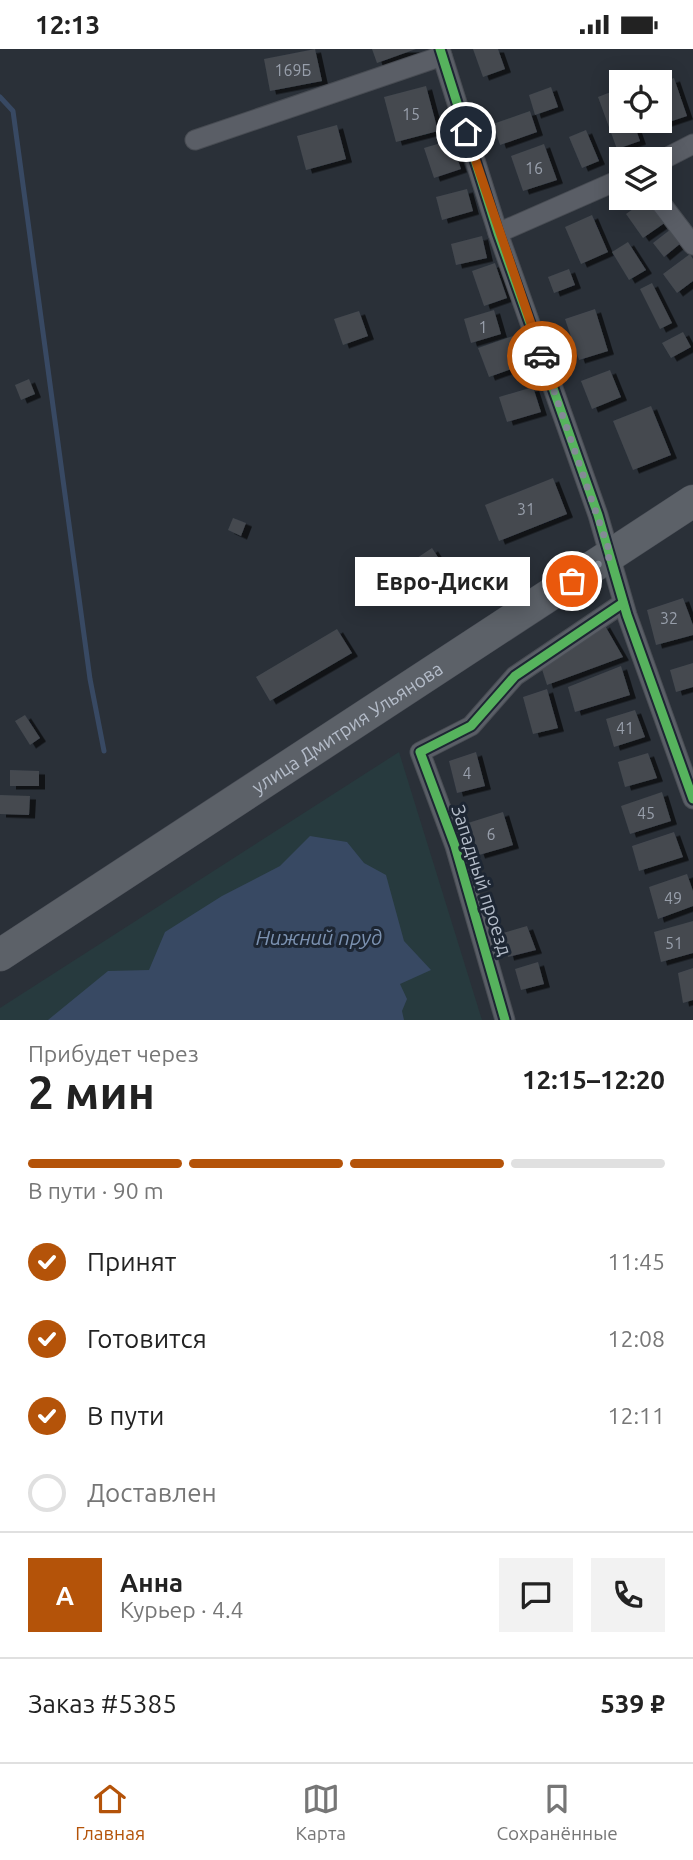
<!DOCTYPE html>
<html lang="ru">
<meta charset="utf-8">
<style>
:root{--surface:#fff;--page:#f2f2f2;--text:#222;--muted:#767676;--line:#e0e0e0;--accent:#b45309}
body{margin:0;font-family:Ubuntu,sans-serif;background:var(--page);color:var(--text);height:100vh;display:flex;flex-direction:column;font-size:26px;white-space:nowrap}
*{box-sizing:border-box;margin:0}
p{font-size:23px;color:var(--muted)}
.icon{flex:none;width:38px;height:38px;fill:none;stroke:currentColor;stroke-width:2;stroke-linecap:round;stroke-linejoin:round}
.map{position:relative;height:971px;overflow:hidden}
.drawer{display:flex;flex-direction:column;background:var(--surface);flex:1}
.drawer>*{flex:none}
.fabs{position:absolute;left:609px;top:21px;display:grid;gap:14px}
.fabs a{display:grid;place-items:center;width:63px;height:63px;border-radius:0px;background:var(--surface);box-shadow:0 4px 18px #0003;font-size:35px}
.pin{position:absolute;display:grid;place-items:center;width:60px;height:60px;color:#fff;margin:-30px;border:4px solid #fff;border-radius:50%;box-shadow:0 2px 7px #0007}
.courier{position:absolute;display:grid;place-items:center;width:70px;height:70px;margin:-35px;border:5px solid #b45309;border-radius:50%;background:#fff;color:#222;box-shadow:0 2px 9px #0007}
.bubble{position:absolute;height:49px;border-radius:0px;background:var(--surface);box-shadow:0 4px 18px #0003;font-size:23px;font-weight:700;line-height:49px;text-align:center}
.overview em{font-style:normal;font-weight:700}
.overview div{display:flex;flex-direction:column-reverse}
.overview{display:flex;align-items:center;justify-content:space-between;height:119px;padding:0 28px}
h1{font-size:46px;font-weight:700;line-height:52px}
.bar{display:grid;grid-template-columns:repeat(4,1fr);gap:10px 7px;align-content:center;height:84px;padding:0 28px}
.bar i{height:9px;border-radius:5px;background:var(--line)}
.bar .current{background:var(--accent)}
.bar p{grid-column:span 4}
.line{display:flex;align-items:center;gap:18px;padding:0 28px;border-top:2px solid var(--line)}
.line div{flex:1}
.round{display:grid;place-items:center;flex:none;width:74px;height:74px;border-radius:0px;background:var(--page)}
ol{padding:0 28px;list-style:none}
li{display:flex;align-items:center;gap:21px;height:77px}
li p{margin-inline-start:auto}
li .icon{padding:7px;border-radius:50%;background:var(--accent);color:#fff;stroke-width:4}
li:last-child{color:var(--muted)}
li i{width:38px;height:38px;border:4px solid var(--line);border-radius:50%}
.status{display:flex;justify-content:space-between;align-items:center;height:49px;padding:0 35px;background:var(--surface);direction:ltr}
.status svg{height:19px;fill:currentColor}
.dock{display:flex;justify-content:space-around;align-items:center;height:98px;border-top:2px solid var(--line);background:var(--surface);font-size:19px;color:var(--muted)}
.dock a{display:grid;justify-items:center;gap:4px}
.dock .current{color:var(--accent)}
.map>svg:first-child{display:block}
.green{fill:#273a3e}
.water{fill:#384963}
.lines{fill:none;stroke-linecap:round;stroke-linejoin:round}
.stream{stroke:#384963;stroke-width:5}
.building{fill:#444950;filter:url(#shadow)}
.street-casing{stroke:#484c53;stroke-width:21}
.primary-casing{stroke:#484c55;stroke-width:33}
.street{stroke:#5a5e66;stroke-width:19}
.primary{stroke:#5c6168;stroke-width:32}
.cycleway-casing{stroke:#1d2633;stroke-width:13}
.cycleway{stroke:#56b35d;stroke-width:9}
.done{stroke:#848b96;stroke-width:7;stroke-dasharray:0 12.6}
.route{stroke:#b45309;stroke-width:9}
.labels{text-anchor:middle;stroke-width:6;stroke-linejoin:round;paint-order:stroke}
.number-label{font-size:16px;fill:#989fab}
.street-label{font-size:19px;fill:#b4bcc9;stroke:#1d2633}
.water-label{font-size:21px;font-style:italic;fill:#7c92b1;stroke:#1d2633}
</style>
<div class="status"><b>12:13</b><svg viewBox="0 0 49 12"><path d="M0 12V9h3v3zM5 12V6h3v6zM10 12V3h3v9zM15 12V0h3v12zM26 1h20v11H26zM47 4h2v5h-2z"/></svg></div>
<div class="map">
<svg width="693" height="971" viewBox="0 0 693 971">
<defs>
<filter id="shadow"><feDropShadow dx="6" dy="3.5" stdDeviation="0" flood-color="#0009"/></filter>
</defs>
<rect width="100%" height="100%" fill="#2a3038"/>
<polygon class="green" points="399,703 482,971 0,971 0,959"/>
<polygon class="water" points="310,787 347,793 364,814 386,826 404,892 431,921 400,935 407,950 402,962 404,971 48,971 108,922 149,921 165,883 222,847 280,817"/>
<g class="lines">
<polyline class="stream" points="0,48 13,62 90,630 104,702"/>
</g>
<g class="building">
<polygon points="315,0 322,32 270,42 264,10"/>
<polygon points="372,0 416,0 377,14"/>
<polygon points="473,0 498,0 505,20 483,28"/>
<polygon points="674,29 687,67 657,77 655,72 660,72 660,34"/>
<polygon points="426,37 438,82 396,93 384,48"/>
<polygon points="551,38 558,58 535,66 529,46"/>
<polygon points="621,39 621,72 633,72 640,92 617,100 598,48"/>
<polygon points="530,62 537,83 500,96 493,75"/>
<polygon points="337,76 346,110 306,121 297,87"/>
<polygon points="586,81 599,112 582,119 569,88"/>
<polygon points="451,91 461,120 434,129 424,99"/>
<polygon points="544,95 557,131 523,142 511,107"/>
<polygon points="467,140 473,162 442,171 436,148"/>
<polygon points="648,149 666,173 643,189 626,165"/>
<polygon points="592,166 608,203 581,215 565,178"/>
<polygon points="671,180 681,194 664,208 653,194"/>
<polygon points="482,187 487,209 456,216 451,195"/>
<polygon points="628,193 646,221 629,231 612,203"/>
<polygon points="690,205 693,210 693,232 677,244 663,225"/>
<polygon points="495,214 507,249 484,257 472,222"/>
<polygon points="569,220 575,236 554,244 548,228"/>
<polygon points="652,234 672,274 660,280 640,240"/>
<polygon points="595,260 608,302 579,311 565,270"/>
<polygon points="494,261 501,285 471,294 464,270"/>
<polygon points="359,262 368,287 343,296 334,270"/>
<polygon points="683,283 691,298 671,309 662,294"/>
<polygon points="513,287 523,316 489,328 478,299"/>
<polygon points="610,321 621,348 592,360 581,332"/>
<polygon points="29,330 35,345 21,351 15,336"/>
<polygon points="533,338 541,363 507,373 499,348"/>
<polygon points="651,357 671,406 633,421 613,372"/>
<polygon points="553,429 567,465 499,492 485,456"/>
<polygon points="233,469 246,474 241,487 228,481"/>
<polygon points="432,499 447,522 451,518 455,523 454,529 436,544 422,545 419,542 421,537 408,515"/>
<polygon points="683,549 693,576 693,586 656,596 647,561"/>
<polygon points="604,575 623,608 547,636 540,614"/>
<polygon points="337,580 352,604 270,652 256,628"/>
<polygon points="693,614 693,638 676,643 670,621"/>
<polygon points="621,617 630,646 575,663 568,638"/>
<polygon points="547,640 558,679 533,685 523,648"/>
<polygon points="635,661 645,688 614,698 606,670"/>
<polygon points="25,666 40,689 30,696 15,672"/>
<polygon points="476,703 485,737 457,744 449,712"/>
<polygon points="648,704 657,729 625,738 618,713"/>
<polygon points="10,721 39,722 39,737 10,737"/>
<polygon points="662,743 671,772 630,785 621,757"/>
<polygon points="0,746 30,747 29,766 0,765"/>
<polygon points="503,763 513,796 479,806 468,774"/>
<polygon points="674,783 683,808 639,822 632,797"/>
<polygon points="687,825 693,842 693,857 658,870 649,838"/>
<polygon points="693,872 693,904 661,913 654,883"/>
<polygon points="527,877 536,901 508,908 503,884"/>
<polygon points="538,913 544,935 521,941 515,920"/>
<polygon points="693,919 693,951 683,954 678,924"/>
</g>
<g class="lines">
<g class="street-casing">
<g id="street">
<polyline points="440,0 498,184 598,466 627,566 693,750"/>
<polyline points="195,91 442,7"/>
<polyline points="660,112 693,95"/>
<polyline points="657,149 693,196"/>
<polyline points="498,184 621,130"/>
<polyline points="505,971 455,797 420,703 471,677 515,627 623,554"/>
</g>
</g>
<g class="primary-casing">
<g id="primary">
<path id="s1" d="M0 906 693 452"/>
</g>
</g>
<use href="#street" class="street"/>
<use href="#primary" class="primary"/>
<g class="cycleway-casing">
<g id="cycleway">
<polyline points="440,0 498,184 598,466 627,566 693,750"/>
<polyline points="505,971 455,797 420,703 471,677 515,627 623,554"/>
</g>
</g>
<use href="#cycleway" class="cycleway"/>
</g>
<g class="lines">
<polyline class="done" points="542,307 611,507 572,532"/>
<polyline class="route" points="466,83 542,307"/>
</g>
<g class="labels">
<g class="number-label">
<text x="293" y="27">169Б</text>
<text x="411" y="71">15</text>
<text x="534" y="125">16</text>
<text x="483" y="284">1</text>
<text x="526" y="466">31</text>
<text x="669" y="575">32</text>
<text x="625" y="685">41</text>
<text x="467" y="730">4</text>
<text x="646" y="770">45</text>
<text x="491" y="791">6</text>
<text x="673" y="855">49</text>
<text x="674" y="900">51</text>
</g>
<g class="street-label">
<text dy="7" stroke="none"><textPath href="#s1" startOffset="415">улица Дмитрия Ульянова</textPath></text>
<text transform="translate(482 831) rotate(72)" y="7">Западный проезд</text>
</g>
<g class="water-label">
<text x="319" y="896">Нижний пруд</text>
</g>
</g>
</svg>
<div class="fabs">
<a><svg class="icon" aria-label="locate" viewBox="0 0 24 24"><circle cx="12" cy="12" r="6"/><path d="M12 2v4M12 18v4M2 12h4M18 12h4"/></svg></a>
<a><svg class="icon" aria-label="layers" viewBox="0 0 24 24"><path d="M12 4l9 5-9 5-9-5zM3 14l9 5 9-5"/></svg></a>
</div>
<div class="pin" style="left:572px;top:532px;background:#ea580c"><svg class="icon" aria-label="bag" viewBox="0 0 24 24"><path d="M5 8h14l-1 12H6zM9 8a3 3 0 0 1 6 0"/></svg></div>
<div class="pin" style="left:466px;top:83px;background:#1f2937"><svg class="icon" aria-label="home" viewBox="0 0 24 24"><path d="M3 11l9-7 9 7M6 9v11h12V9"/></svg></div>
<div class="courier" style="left:542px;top:307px"><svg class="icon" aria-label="car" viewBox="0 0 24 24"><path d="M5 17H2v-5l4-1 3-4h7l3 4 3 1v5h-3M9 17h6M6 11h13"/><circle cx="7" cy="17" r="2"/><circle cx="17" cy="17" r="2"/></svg></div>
<div class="bubble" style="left:355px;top:508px;width:175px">Евро-Диски</div>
</div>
<section class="drawer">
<div class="overview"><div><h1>2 мин</h1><p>Прибудет через</p></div><em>12:15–12:20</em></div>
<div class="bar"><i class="current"></i><i class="current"></i><i class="current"></i><i></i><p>В пути · 90 m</p></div>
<ol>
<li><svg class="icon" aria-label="check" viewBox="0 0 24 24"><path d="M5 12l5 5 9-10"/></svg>Принят<p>11:45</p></li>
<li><svg class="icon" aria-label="check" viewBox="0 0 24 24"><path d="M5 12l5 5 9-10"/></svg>Готовится<p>12:08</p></li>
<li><svg class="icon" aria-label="check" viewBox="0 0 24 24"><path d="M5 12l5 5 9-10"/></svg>В пути<p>12:11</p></li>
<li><i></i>Доставлен</li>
</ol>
<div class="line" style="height:126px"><b class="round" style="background:var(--accent);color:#fff">А</b><div><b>Анна</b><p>Курьер · 4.4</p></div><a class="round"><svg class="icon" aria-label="chat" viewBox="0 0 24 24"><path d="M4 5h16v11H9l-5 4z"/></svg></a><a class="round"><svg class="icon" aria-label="phone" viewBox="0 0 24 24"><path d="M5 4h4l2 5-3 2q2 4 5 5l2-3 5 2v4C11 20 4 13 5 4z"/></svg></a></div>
<div class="line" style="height:91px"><div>Заказ #5385</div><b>539 ₽</b></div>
</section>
<nav class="dock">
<a class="current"><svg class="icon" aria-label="home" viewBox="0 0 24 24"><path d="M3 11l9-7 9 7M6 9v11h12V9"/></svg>Главная</a>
<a><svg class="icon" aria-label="map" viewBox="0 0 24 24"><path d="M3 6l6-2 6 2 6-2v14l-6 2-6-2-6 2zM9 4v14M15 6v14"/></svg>Карта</a>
<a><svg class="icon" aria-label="saved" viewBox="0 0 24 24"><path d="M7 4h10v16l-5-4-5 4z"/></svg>Сохранённые</a>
</nav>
